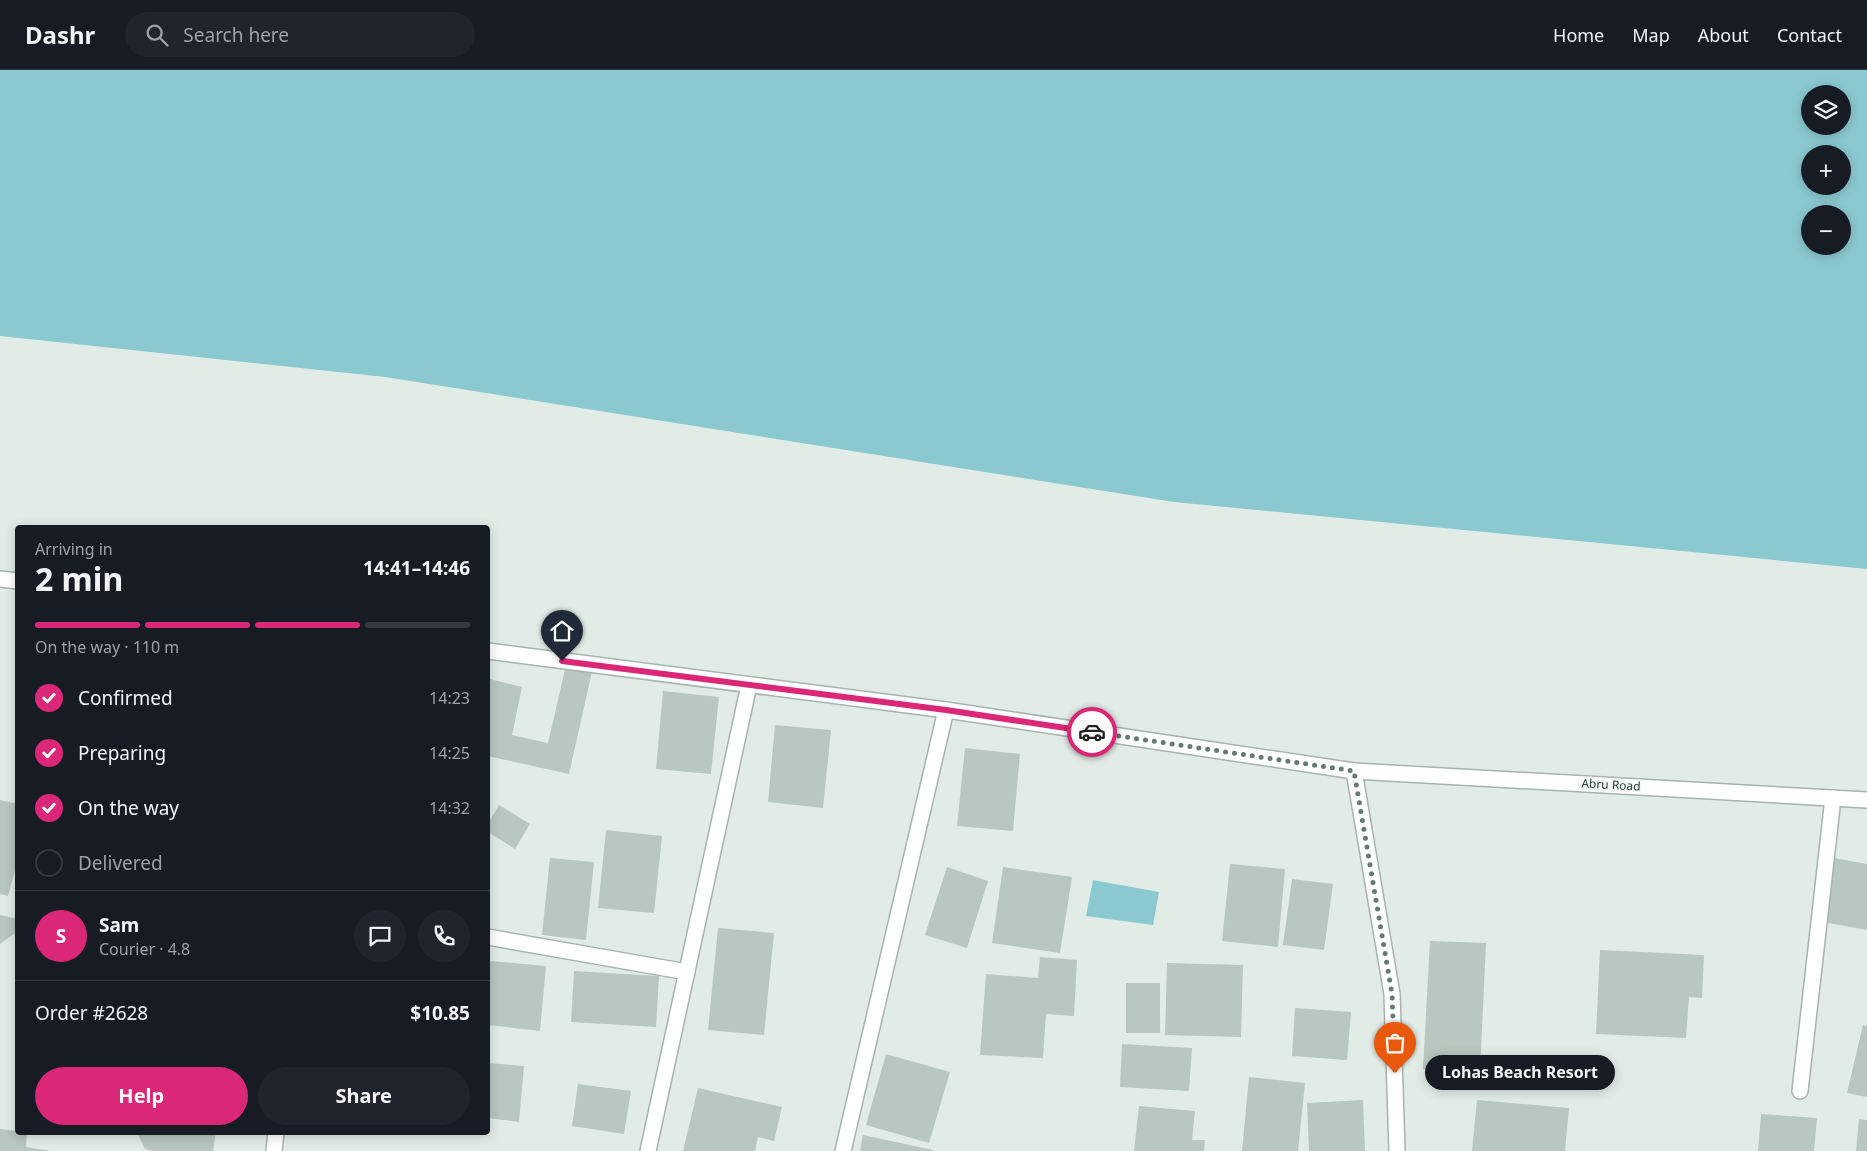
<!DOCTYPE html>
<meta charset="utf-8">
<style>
:root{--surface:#171b24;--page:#20242c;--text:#f1f3f6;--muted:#9ea1a6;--line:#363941;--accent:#db2777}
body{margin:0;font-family:"Noto Sans",sans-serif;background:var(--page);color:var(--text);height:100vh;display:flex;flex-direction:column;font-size:19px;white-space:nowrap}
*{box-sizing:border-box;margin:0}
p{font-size:16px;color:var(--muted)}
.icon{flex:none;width:28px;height:28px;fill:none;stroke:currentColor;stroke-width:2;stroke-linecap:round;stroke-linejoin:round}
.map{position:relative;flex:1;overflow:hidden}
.side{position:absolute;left:15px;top:455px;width:475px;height:610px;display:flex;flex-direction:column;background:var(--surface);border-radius:5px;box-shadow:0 2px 12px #0003}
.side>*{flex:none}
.tools{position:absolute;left:1801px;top:15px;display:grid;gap:10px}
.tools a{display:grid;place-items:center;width:50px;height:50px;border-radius:50%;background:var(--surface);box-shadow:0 2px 12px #0003;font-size:25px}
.pin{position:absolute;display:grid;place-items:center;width:42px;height:42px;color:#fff;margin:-51px -21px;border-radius:50% 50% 50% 0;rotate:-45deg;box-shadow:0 0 5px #0007}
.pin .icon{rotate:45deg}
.courier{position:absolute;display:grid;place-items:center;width:50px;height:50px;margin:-25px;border:4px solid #db2777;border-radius:50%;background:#fff;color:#222;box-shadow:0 1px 6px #0007}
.bubble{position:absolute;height:35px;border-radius:18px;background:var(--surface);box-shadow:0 2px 12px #0003;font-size:16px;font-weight:700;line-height:35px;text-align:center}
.overview em{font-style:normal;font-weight:700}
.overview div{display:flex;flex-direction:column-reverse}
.overview{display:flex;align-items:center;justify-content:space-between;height:85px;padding:0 20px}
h1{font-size:32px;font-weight:700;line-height:38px}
.bar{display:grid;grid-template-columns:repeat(4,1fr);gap:8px 5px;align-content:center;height:60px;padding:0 20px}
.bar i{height:6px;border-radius:4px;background:var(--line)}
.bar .selected{background:var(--accent)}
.bar p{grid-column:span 4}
.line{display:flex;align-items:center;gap:12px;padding:0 20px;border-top:1px solid var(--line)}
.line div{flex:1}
.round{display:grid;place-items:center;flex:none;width:52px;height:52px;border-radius:26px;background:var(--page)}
ol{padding:0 20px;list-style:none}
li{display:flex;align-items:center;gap:15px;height:55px}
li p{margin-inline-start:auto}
li .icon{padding:5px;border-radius:50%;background:var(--accent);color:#fff;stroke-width:4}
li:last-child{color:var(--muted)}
li i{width:28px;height:28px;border:2px solid var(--line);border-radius:50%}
.cta{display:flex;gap:10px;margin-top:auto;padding:10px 20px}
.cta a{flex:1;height:58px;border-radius:30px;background:var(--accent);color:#fff;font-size:20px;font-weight:700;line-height:58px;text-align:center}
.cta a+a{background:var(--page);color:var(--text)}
header{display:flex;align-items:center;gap:30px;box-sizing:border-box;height:70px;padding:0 25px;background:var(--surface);border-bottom:1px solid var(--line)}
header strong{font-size:24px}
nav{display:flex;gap:28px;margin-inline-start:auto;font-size:18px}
.search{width:350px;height:45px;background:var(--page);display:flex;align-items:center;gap:12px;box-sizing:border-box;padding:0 18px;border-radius:28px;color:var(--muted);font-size:19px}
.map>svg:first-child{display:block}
.water{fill:#8bc9d0;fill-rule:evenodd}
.building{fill:#b8c7c0}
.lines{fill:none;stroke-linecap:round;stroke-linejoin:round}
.minor-casing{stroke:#a5b4ae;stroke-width:18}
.minor{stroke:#fff;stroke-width:15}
.done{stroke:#657a73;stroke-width:5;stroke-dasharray:0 9}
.route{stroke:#db2777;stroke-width:6}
.labels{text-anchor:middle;stroke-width:4;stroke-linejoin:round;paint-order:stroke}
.street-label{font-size:12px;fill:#223d35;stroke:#f3f9f5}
</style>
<header>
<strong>Dashr</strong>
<div class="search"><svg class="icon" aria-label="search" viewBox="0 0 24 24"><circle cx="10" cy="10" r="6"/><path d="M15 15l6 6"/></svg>Search here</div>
<nav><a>Home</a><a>Map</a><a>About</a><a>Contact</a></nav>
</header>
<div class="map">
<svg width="1867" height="1081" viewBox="0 0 1867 1081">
<rect width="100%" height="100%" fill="#e2ece7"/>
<g class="water">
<path d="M0 0H1867V499L1174 432 385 307 0 266ZM1810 24H1842V56H1810ZM1810 84H1842V116H1810ZM1810 144H1842V176H1810Z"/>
<polygon points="1093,810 1159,822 1153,855 1086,846"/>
</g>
<g class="building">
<polygon points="567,591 593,597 569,704 488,686 488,619 490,609 522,617 512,665 548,673"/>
<polygon points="663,621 719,627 711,704 656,699"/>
<polygon points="775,655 831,660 823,738 768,732"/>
<polygon points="965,678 1020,684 1013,761 957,756"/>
<polygon points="0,730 18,734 18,789 8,826 0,824"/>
<polygon points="499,735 530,754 515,779 488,762 488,754"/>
<polygon points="606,760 662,766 654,843 598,838"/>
<polygon points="550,788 594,792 586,870 542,865"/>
<polygon points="1834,788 1867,794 1867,860 1823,852"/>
<polygon points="1230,794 1285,799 1278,877 1222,871"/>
<polygon points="947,797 988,811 967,878 925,865"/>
<polygon points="1003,797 1072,807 1060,883 992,873"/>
<polygon points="1292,809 1333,814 1324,880 1283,875"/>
<polygon points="0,845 18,849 18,861 0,874"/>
<polygon points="718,858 774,863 764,965 708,960"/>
<polygon points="1430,871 1486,873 1480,1001 1423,999"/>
<polygon points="1600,880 1704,885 1702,928 1689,927 1686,968 1596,964"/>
<polygon points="1040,887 1077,890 1074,946 1046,944 1043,988 980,985 986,904 1038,908"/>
<polygon points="490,891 546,896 540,961 488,955 488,918"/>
<polygon points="1167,893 1243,895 1241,967 1165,965"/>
<polygon points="574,901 659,906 656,957 571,952"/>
<rect x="1126" y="913" width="34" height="50"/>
<polygon points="1295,938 1351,942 1347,990 1292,986"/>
<polygon points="1863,955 1867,956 1867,1027 1847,1023"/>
<polygon points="1122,974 1192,978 1189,1021 1120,1017"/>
<polygon points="886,984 950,1002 929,1073 866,1055"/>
<polygon points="488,993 524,996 519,1052 488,1048"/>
<polygon points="1249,1007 1305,1013 1298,1081 1242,1081"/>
<polygon points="578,1014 631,1021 624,1064 572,1056"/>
<polygon points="698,1018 782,1037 774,1071 758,1067 755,1081 683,1081"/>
<polygon points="1363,1030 1365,1081 1309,1081 1307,1033"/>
<polygon points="1477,1030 1569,1038 1565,1081 1472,1081"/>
<polygon points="1139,1036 1195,1041 1192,1070 1205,1070 1204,1081 1134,1081"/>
<polygon points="1761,1044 1817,1048 1814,1081 1758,1081"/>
<polygon points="1859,1049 1867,1050 1867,1081 1856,1081"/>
<polygon points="0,1059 18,1061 18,1062 27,1062 26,1077 51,1081 0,1081"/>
<polygon points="137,1062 216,1062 213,1081 152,1081 145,1079"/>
<polygon points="863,1065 933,1080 933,1081 860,1081"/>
</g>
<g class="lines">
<g class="minor-casing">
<g id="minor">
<polyline points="0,509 18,511"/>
<polyline points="488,581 946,640 1354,701 1867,730"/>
<polyline points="1354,701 1392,924 1397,1081"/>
<polyline points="488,867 687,902"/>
<polyline points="1800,1021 1833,728"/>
<polyline points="274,1081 276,1062"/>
<polyline points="648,1081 749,615"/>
<polyline points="843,1081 946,640"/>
</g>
</g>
<use href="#minor" class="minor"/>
</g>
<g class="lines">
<polyline class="done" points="1092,662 1354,701 1392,924 1395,1003"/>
<polyline class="route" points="562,591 946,640 1092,662"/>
</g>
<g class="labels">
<g class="street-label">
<text transform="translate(1611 715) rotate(3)" y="4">Abru Road</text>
</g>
</g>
</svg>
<div class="tools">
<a><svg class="icon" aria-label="layers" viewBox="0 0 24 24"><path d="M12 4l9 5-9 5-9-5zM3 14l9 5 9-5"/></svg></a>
<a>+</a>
<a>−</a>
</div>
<div class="pin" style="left:1395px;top:1003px;background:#ea580c"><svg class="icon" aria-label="bag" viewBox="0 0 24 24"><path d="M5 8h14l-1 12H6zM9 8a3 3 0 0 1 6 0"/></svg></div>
<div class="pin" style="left:562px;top:591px;background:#1f2937"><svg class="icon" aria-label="home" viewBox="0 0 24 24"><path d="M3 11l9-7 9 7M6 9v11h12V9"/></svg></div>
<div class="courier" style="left:1092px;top:662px"><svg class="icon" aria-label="car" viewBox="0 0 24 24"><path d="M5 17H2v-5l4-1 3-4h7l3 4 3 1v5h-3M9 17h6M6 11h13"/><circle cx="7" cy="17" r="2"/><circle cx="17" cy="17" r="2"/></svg></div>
<div class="bubble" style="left:1425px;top:985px;width:190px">Lohas Beach Resort</div>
<section class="side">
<div class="overview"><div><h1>2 min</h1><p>Arriving in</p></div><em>14:41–14:46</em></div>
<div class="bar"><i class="selected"></i><i class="selected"></i><i class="selected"></i><i></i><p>On the way · 110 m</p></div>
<ol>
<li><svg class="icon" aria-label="check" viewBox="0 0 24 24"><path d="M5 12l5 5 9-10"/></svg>Confirmed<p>14:23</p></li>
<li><svg class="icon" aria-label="check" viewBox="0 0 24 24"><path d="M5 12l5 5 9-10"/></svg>Preparing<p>14:25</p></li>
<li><svg class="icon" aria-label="check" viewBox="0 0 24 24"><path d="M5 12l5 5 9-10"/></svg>On the way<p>14:32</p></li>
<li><i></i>Delivered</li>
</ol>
<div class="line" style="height:90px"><b class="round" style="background:var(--accent);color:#fff">S</b><div><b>Sam</b><p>Courier · 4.8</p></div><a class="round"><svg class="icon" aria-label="chat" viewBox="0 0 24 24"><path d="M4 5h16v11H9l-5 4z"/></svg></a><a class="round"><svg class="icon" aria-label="phone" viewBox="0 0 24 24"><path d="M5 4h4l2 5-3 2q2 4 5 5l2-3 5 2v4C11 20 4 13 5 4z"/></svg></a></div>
<div class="line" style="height:65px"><div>Order #2628</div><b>$10.85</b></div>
<div class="cta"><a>Help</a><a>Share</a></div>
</section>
</div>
